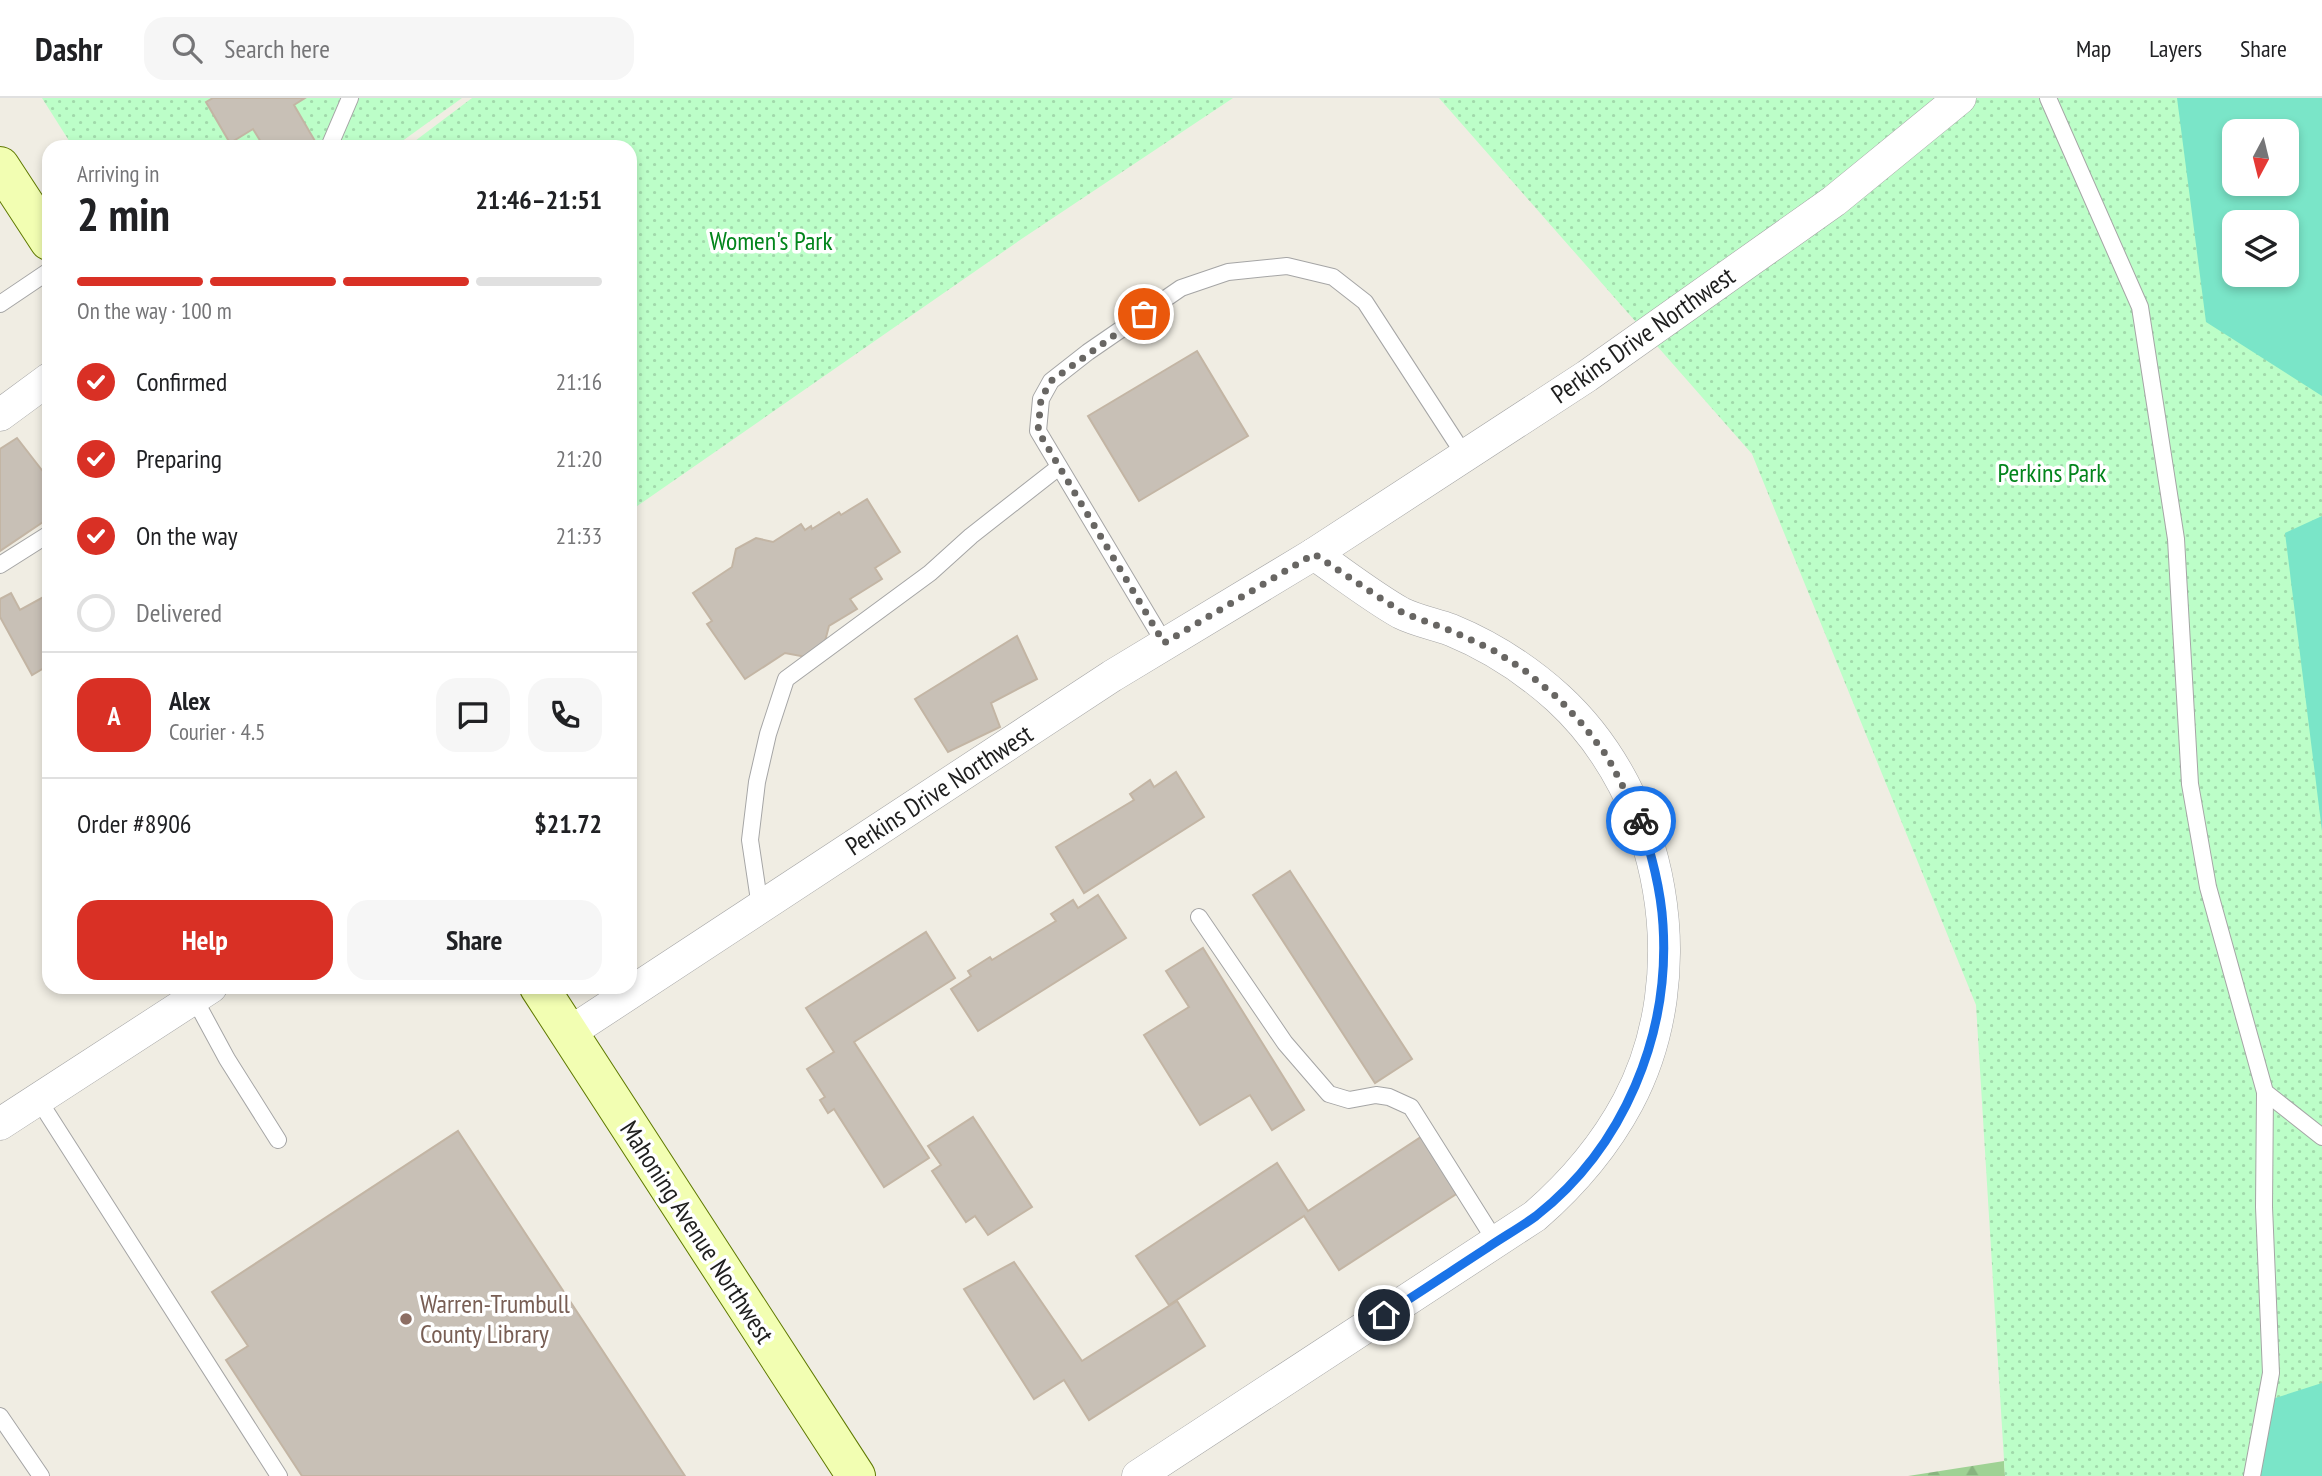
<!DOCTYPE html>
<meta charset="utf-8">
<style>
:root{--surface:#fff;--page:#f6f6f6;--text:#202124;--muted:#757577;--line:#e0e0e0;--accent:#d93025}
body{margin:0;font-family:"PT Sans Narrow",sans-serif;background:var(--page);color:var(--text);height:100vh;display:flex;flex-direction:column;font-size:26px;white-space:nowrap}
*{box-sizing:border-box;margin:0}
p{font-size:23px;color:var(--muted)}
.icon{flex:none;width:38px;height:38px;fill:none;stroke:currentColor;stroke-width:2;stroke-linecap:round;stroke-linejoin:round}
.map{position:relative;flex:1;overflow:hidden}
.sheet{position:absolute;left:42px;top:42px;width:595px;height:854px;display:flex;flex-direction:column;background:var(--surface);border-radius:21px;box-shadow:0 4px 10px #0003}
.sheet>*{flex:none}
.needle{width:46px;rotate:187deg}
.buttons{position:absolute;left:2222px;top:21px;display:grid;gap:14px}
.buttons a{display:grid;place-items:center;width:77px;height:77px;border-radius:14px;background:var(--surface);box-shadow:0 4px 10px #0003;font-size:35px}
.pin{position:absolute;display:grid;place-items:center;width:60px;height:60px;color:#fff;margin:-30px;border:4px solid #fff;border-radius:50%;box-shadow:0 2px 7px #0007}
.courier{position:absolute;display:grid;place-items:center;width:70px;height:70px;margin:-35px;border:5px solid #1a73e8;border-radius:50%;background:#fff;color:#222;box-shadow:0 2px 9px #0007}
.overview em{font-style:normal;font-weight:800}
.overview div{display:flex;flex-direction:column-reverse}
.overview{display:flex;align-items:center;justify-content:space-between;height:119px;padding:0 35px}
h1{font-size:46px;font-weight:800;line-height:52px}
.bar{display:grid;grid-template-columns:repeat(4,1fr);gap:10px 7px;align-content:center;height:84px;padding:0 35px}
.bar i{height:9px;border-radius:5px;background:var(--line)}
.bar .current{background:var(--accent)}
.bar p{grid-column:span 4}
.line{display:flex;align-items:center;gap:18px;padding:0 35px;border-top:2px solid var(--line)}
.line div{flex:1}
.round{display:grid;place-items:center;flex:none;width:74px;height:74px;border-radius:21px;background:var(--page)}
ol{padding:0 35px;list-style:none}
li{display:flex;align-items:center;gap:21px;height:77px}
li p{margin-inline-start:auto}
li .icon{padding:7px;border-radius:50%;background:var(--accent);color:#fff;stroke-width:4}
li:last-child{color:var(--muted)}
li i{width:38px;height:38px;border:4px solid var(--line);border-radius:50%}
.action{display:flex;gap:14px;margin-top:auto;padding:14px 35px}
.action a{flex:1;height:80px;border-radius:21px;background:var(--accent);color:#fff;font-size:28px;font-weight:800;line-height:80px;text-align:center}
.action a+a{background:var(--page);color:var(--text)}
header{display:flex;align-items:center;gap:42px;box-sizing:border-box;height:98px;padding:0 35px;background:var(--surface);border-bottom:2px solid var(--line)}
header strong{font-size:33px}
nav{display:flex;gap:38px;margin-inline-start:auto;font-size:24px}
.search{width:490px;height:63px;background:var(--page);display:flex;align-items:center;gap:18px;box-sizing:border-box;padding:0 24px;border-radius:21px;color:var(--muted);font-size:26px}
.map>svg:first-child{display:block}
.forest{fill:url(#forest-firs)}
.park{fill:url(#park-dots);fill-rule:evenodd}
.pitch{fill:#7ae5c8;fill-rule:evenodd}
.building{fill:#c8c0b6;stroke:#c3b5a4;stroke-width:2}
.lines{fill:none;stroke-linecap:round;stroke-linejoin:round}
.service-casing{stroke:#a5a5a5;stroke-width:18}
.minor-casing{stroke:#a5a5a5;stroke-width:33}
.secondary-casing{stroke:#5f7900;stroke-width:40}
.service{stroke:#fff;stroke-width:16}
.minor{stroke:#fff;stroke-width:32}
.secondary{stroke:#f2feb2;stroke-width:38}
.done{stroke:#686663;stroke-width:7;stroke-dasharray:0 12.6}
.route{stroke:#1a73e8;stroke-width:9}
.education-dot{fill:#8d6e63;stroke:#fff;stroke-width:2.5}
.labels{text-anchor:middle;stroke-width:7;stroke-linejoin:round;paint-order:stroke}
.park-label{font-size:26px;fill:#03851c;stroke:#fff}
.street-label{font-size:26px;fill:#1e1e1e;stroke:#fff}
.education-label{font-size:26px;fill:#785e54;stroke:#fff;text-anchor:start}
</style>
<header>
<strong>Dashr</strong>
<div class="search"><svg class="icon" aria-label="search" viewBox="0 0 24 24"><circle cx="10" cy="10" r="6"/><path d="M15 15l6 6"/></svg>Search here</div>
<nav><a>Map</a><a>Layers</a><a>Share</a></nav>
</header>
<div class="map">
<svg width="2322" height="1378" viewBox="0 0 2322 1378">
<defs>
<pattern id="forest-firs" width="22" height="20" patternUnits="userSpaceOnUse" patternTransform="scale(1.75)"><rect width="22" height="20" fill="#9fd294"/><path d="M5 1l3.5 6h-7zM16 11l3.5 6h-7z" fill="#88b47f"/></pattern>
<pattern id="park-dots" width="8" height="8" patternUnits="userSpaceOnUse" patternTransform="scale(1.75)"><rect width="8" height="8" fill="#bcfec8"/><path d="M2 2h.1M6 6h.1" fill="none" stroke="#a1d9ab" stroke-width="1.8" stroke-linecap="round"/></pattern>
</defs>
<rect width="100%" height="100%" fill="#f0ede3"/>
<polygon class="forest" points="2004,1363 2005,1378 1908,1378"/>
<g class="park">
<polygon points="42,0 462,0 394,49 73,49"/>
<polygon points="472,0 1233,0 1023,140 630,413 630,49 407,49"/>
<path d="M1439 0H2322V1378H2005L1976 907 1752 356ZM2235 33H2287V86H2235ZM2235 124H2287V177H2235Z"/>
</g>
<g class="pitch">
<path d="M2177 0H2322V298L2206 224ZM2235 33H2287V86H2235ZM2235 124H2287V177H2235Z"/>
<polygon points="2322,418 2322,733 2285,435"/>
<polygon points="2322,1285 2322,1378 2254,1378 2266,1303"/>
</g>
<g class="building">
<polygon points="213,0 305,0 294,7 315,43 304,49 264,49 253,31 230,45 206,4"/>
<polygon points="1197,253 1248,338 1139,403 1088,318"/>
<polygon points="17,340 48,380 44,383 49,390 49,413 43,417 46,422 0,453 0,351"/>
<polygon points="867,401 900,454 875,470 882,481 850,501 857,511 829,528 824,547 806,559 785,555 745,581 707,526 712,523 693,495 732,469 736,451 756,440 773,444 801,426 805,432 811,428 812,431 839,414 841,417"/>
<polygon points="11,495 20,512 49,496 49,567 32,577 0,519 0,501"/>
<polygon points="1017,538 1037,581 991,605 1000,629 948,654 915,601"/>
<polygon points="1176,674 1204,719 1084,795 1056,749 1134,702 1130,696 1150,682 1154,689"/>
<polygon points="1290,773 1412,961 1375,985 1253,797"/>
<polygon points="1098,797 1126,840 978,933 951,891 971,878 968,873 990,859 992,862 1056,823 1051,816 1073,802 1078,810"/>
<polygon points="926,834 955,880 854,944 929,1060 884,1089 834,1011 828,1015 820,1002 825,999 807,971 834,954 806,910"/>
<polygon points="1203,850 1304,1012 1272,1032 1250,997 1200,1027 1144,937 1189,909 1166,873"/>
<polygon points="973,1019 1032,1109 988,1137 975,1118 966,1124 932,1073 941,1067 928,1048"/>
<polygon points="458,1033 685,1378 302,1378 226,1262 248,1248 212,1194"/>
<polygon points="1424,1037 1461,1093 1339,1172 1304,1118 1169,1207 1136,1158 1277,1065 1308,1113"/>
<polygon points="1014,1164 1082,1263 1177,1203 1205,1248 1089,1322 1064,1282 1034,1301 964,1191"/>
</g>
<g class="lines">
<g class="service-casing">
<g id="service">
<polyline points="2048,0 2140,209 2176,441 2190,686 2208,789 2265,994 2322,1039"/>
<polyline points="329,49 350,0"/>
<polyline points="0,206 49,173"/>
<polyline points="0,467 49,436"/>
<polyline points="1165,546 1038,333 1041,301 1051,283 1088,254 1181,190 1228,174 1287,168 1333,179 1365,204 1465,358"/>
<polyline points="760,809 750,742 757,684 768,636 786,581 930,475 971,438 1059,369"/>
<polyline points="1199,819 1285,945 1329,996 1349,1002 1376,997 1389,999 1411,1009 1496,1144"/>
<polyline points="194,900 227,961 278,1042"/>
<polyline points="38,1001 279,1378"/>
<polyline points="0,1318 41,1378"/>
<polyline points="2252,1378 2271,1275 2264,1109 2265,994"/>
</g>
</g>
<g class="minor-casing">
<g id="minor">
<polyline points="0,317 49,281"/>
<polyline points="1314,456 1587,278 1834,103 1960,0"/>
<path d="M569 935 1112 578 1314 456C1342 475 1371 498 1401 515 1417 523 1435 526 1451 532 1490 548 1527 572 1558 600 1665 698 1696 876 1628 1004 1604 1049 1573 1085 1535 1118L1138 1378"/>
<polyline points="0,1026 211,889"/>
</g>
</g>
<g class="secondary-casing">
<g id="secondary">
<polyline points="0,68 49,143"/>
<polyline points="539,889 856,1378"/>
</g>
</g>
<use href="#service" class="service"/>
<use href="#minor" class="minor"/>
<use href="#secondary" class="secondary"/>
</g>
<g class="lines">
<polyline class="done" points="1144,216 1051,283 1041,301 1038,333 1164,545 1314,456 1403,515 1452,533 1493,552 1524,572 1559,601 1584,628 1607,658 1641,723"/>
<path class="route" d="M1384 1217C1419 1195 1453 1172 1487 1150 1503 1139 1521 1129 1536 1118 1624 1049 1670 937 1663 827 1661 791 1651 756 1641 723"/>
</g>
<circle class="education-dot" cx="406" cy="1221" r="7"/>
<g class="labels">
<g class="park-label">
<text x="771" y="152">Women's Park</text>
<text x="2052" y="384">Perkins Park</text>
</g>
<g class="street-label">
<text transform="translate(1643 237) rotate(-35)" y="9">Perkins Drive Northwest</text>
<text transform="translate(939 692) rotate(-33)" y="9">Perkins Drive Northwest</text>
<text transform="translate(697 1134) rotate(57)" y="9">Mahoning Avenue Northwest</text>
</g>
<g class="education-label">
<text x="420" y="1215">Warren-Trumbull<tspan x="420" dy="30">County Library</tspan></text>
</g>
</g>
</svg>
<div class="buttons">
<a><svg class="needle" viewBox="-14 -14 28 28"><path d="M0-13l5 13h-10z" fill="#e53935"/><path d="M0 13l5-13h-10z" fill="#757577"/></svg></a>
<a><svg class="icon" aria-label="layers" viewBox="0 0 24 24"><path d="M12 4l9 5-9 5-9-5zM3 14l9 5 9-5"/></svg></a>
</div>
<div class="pin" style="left:1144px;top:216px;background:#ea580c"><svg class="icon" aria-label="bag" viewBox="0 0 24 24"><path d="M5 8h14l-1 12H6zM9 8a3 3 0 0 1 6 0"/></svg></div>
<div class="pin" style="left:1384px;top:1217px;background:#1f2937"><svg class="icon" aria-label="home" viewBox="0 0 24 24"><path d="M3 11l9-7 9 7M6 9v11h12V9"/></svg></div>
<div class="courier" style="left:1641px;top:723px"><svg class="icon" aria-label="bike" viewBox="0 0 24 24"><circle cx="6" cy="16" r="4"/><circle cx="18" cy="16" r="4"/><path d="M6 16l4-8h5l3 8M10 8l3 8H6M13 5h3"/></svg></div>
<section class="sheet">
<div class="overview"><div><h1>2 min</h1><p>Arriving in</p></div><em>21:46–21:51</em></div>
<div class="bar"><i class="current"></i><i class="current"></i><i class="current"></i><i></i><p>On the way · 100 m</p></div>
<ol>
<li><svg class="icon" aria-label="check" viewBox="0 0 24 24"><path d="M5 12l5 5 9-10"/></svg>Confirmed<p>21:16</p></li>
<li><svg class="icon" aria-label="check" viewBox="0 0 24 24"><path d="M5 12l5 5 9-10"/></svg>Preparing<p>21:20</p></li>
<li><svg class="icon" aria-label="check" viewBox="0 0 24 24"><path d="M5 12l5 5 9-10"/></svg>On the way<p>21:33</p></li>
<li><i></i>Delivered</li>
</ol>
<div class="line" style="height:126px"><b class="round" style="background:var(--accent);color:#fff">A</b><div><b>Alex</b><p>Courier · 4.5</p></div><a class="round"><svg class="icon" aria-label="chat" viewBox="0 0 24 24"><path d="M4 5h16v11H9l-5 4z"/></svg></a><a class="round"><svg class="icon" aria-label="phone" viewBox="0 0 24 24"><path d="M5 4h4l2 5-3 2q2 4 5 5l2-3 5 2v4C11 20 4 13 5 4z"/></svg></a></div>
<div class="line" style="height:91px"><div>Order #8906</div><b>$21.72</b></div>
<div class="action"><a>Help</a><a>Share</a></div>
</section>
</div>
